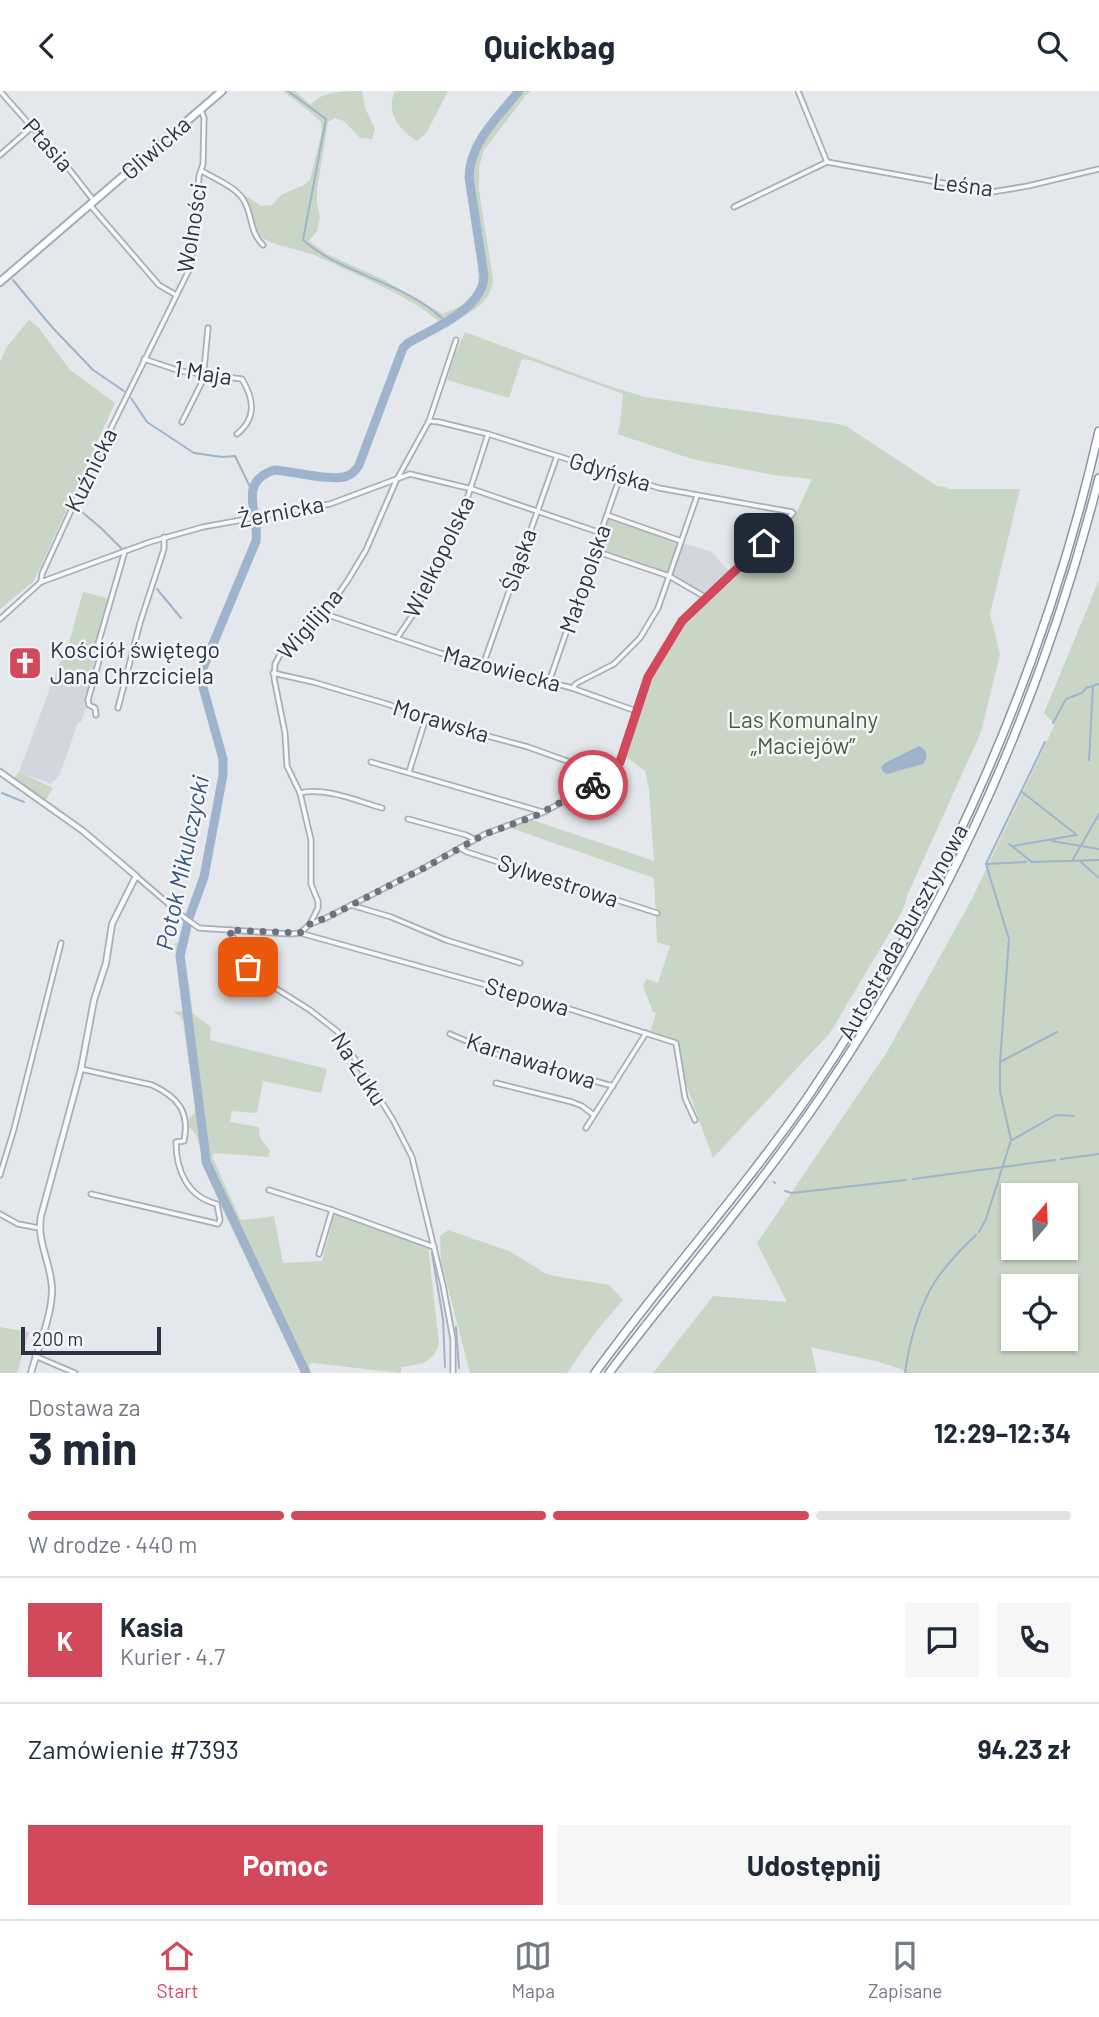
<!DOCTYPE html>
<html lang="pl">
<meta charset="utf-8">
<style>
:root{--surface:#fff;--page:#f6f6f7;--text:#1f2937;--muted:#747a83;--line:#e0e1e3;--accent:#d1495b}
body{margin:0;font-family:Barlow,sans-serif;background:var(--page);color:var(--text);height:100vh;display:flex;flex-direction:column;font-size:26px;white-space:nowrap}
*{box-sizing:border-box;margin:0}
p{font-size:23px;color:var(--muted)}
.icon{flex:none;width:38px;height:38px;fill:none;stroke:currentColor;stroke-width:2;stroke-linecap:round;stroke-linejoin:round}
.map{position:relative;height:1282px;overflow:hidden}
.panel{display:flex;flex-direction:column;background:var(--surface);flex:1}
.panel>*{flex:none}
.needle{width:46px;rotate:19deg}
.fabs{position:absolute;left:1001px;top:1092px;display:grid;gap:14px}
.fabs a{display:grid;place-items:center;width:77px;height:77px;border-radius:0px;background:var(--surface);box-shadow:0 2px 5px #0004;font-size:35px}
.scale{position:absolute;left:21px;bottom:18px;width:140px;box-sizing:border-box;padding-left:7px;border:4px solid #2b3445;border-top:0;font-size:19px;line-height:24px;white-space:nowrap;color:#2b3445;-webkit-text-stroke:5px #f4f6f9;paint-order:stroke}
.pin{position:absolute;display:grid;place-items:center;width:60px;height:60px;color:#fff;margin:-30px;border-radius:14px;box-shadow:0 4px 10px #0006}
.courier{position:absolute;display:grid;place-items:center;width:70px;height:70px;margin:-35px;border:5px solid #d1495b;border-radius:50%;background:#fff;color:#222;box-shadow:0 2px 9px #0007}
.headline em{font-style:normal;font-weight:700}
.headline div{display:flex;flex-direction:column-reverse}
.headline{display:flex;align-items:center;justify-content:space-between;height:119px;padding:0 28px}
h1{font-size:46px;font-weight:700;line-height:52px}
.bar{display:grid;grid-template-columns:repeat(4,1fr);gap:10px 7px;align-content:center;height:84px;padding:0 28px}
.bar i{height:9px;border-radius:5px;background:var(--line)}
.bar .selected{background:var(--accent)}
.bar p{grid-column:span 4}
.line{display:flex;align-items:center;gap:18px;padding:0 28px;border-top:2px solid var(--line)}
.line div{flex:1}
.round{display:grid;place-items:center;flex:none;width:74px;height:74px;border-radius:0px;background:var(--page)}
.action{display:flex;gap:14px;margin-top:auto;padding:14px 28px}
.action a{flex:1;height:80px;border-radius:0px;background:var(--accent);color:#fff;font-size:28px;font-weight:700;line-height:80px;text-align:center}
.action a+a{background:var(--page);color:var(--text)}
header{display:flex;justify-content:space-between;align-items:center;height:91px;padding:0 28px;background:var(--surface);font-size:32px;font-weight:700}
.tabs{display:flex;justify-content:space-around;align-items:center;height:98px;border-top:2px solid var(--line);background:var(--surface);font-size:19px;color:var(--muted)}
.tabs a{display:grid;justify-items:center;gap:4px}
.tabs .selected{color:var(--accent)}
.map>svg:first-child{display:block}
.built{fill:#d2d6de}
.green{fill:#c9d6c5;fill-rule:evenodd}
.water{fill:#9fb4cc}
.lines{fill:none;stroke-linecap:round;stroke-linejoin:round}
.stream{stroke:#9fb4cc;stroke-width:2}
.river{stroke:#9fb4cc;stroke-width:9}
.minor-casing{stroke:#a9aeb7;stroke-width:7}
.tertiary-casing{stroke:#a9aeb7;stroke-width:8}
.primary-casing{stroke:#a3abb8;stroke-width:10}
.motorway-casing{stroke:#8b94a3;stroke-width:10}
.minor{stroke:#f7f8fa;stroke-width:3.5}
.tertiary{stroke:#f7f8fa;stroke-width:4.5}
.primary{stroke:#fff;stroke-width:6}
.motorway{stroke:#fff;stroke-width:7}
.done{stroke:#6c737f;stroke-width:7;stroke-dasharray:0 12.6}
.route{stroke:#d1495b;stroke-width:9}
.labels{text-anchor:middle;stroke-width:5;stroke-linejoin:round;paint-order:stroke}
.street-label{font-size:23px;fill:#2b3445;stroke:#f4f6f9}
.poi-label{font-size:23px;fill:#2b3445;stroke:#f4f6f9;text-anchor:start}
.park-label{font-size:23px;fill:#3f6138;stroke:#f4f6f9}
.water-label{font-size:24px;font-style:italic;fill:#34527a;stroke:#f4f6f9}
</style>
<header><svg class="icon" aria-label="back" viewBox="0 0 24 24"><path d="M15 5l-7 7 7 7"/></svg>Quickbag<svg class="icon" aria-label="search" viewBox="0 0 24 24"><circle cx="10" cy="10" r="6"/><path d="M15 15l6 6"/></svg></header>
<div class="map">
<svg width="1099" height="1282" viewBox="0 0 1099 1282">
<rect width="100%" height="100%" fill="#e4e7ec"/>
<g class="built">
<polygon points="683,452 712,461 731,483 707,505 672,486"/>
<polygon points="66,554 97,566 84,614 87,615 81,631 78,631 60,683 51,693 19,681"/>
</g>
<g class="green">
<path d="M283 0H295L311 14C320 0 344 0 362 0L365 17 375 38 372 48 360 47 344 30 335 27 328 31 317 99V112L320 127 317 140 309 150 327 163 384 189 443 223 467 212 478 202C480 179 476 155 473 131 469 105 461 82 472 56 482 35 502 19 515 0H531L526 4 484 59 479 76V99L493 188C491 216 466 221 447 237 418 211 384 196 349 180 337 175 326 169 314 164 301 159 272 154 263 147 253 140 251 116 243 103L261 115 272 114 281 104 302 95 310 89 322 40 321 31 309 20Z"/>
<path d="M395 0H448L427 41 417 50C399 39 385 21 395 0Z"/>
<polygon points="29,229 38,236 70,279 115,312 34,490 0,518 0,271 6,257"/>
<polygon points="465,241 603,293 645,306 833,332 846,335 937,395 947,396 947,398 1020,398 990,523 1000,563 981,641 907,805 903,819 830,942 713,1067 678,972 677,950 650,942 656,922 653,921 643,895 647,888 658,892 670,855 657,851 654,787 511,737 532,729 654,770 649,698 645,680 625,665 648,586 682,530 731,483 752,470 796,423 812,388 773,384 692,368 617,343 620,334 623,303 530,269 522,268 509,307 447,289 455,263"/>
<polygon points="607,424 681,450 669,485 595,460"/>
<path d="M1099 489V1282H905L903 1279C873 1267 842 1264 811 1256L817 1282H653L713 1205 787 1211 757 1152 887 961 972 808 1055 633 1044 622ZM1013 1104H1066V1157H1013ZM1013 1195H1066V1248H1013Z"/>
<polygon points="83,501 110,508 96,559 69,552"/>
<polygon points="66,558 94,567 87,586 60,576"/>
<polygon points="19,681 53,697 45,710 13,688"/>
<path d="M184 832 191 837 185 865 193 923 211 936 210 949 327 978 321 1002 263 990 257 1022 232 1020 230 1031 259 1036 260 1047 270 1060 268 1066 214 1062 212 1065 240 1128 244 1129 274 1125 283 1172 322 1170 335 1121 428 1154 439 1253C434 1272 419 1274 401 1276V1282L312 1272 309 1273 310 1282H301L214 1100 205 1077 196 1043 189 1036V1028L194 1022 195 1016 183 931 180 925 173 920 180 921 182 920 175 852H179Z"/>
<polygon points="448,1139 509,1160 545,1182 554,1185 609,1194 623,1209 597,1239 567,1282 470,1282 441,1170 440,1145"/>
<polygon points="0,1236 29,1241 17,1282 0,1282"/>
</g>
<path class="water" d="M919 655C928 658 928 667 923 673L887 683 883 681 881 676 885 672Z"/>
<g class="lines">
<g class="stream">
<path d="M288 0 326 28 303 149C344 185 406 191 445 230"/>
<polyline points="13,189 51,235 93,279 124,300"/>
<polyline points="131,307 147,331 194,362 222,366 235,365 252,400"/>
<polyline points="75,415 101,437 122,458"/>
<polyline points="157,498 181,527"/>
<polyline points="1053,632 1066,608 1082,602 1086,597 1099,593"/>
<polyline points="1089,669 1093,595"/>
<polyline points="1022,701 1077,744"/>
<polyline points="2,702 24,711"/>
<polyline points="1052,750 1099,758"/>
<polyline points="1009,753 1032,771 1099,769"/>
<polyline points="1013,755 1076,744"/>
<polyline points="1072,770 1099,723"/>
<polyline points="1081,771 1099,787"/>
<polyline points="986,773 1026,771"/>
<polyline points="190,821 191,822"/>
<polyline points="1000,971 1057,941"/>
<polyline points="1012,1049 1056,1024 1074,1025"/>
<polyline points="1061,1068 1099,1063"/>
<polyline points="913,1088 1055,1069"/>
<polyline points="774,1091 775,1092"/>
<polyline points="785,1100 792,1102 906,1089"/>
<polyline points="979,1141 986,1128 1011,1049 1000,1000 1000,971 1009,848 986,773 1045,651"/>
<polyline points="432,1162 443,1228 445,1276"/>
<polyline points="456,1236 459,1277"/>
<path d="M905 1282C909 1252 919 1215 936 1189 947 1173 961 1158 976 1144"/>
</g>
<path class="river" d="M306 1282 206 1071 205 1059 180 865 188 830 204 786 223 684V668L201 589 203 577 256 450C260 423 236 392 274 379 292 380 333 391 347 385 353 383 356 379 359 374L403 257 408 252C434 237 483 218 484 185L469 86C470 51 498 26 519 0"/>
<g class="minor-casing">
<g id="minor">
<polyline points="0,0 69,78 94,110"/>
<polyline points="798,0 827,71"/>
<polyline points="0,64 32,36"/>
<polyline points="827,71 992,101 1028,95 1099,78"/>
<path d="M202 80C215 88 234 95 243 108 253 123 249 141 263 154"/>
<polyline points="90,114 159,194 176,204"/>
<polyline points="734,116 827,71"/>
<path d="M144 268 180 280 242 288C254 308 257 327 237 343"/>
<polyline points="429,330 439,331 488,343 659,397 792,421"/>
<polyline points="182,331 203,289 208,237"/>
<polyline points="607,424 681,450"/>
<polyline points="595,460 669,485 705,506"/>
<polyline points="41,491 42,483 79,402 190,177 195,146 199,85 203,73 204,27 201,19"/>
<polyline points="325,522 331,525 440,562 572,597 577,592 614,573 640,547 658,517 697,405"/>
<polyline points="0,528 41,491 150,451 203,436 330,413 410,383 472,398 601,442"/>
<polyline points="397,547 414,522 459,433 488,343"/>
<polyline points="483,574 557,365"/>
<polyline points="273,582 313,591 387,613 444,633 528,656 584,676 599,682 604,687"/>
<polyline points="549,591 620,386"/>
<polyline points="572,597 636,620"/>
<polyline points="118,617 140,532 164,458 164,446"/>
<polyline points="96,624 95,617 89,614 88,609 100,566 97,558 98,553 125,460"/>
<polyline points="371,671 543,721"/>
<polyline points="409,681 426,627"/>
<path d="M300 702C326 696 357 710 382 717"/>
<polyline points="408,728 466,744 474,748"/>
<polyline points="460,757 467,761 657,822"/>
<polyline points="136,785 185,827 199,837 290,843 300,842 310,833 326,827 424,777 485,743 544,721 601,690 610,683 623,664 648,586 682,530 750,467 793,422"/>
<polyline points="351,814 391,826 446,849 520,872"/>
<polyline points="310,833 318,817 318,810 311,793 311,749 300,702 287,675 285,642 274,587 275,573 282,560 325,522 348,489 366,459 396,390 429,330 456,249"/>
<polyline points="229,839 249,876 256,885 310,919 338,941 393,1029 412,1066 443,1194 453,1248 453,1282"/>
<polyline points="300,842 551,912 676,952 685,1007 695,1029"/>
<polyline points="450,943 499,964 613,995"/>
<path d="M81 978 152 994C178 1006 190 1021 184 1050L176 1051C176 1080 188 1106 217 1113L220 1129 218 1133 210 1131 91 1103"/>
<polyline points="496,992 572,1011 582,1015 594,1024"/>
<polyline points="586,1037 646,942"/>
<polyline points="0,1084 14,1038 61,852"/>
<polyline points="269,1099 332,1119 434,1156"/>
<polyline points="0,1123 18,1133 39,1137"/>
<polyline points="319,1163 332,1119"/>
<polyline points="35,1265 75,1282"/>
</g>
</g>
<g class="tertiary-casing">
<path id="tertiary" d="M0 681 83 740 136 785 112 833 106 872 94 909 81 978 41 1125C36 1152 53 1175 52 1201 51 1228 38 1256 31 1282"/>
</g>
<g class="primary-casing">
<polyline id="primary" points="0,191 222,0"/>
</g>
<g class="motorway-casing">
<g id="motorway">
<path d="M595 1282C663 1188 741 1102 807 1007 944 806 1045 578 1099 340"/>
<path d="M609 1282C680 1188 758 1099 824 1001 950 814 1043 606 1099 387"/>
</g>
</g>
<use href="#minor" class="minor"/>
<use href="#tertiary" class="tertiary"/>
<use href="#primary" class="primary"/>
<use href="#motorway" class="motorway"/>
</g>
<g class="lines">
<polyline class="done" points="248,876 229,839 300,842 310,833 326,827 424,777 485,743 535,725 593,694"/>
<polyline class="route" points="593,694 610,683 620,671 648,586 682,530 764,452"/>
</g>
<defs>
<g id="church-square" transform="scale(1.75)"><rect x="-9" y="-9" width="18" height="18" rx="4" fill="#d1495b" stroke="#f4f6f9"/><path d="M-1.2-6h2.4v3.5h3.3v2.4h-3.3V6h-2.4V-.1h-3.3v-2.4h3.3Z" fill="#fff"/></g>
</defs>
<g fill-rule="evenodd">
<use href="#church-square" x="25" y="572"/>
</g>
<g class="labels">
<g class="street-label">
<text transform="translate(48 54) rotate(48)" y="8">Ptasia</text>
<text transform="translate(156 57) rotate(-41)" y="8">Gliwicka</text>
<text transform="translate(963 94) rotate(7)" y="8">Leśna</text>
<text transform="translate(192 137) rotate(-81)" y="8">Wolności</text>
<text transform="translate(203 282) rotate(9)" y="8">1 Maja</text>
<text transform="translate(91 379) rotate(-64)" y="8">Kuźnicka</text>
<text transform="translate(610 381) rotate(17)" y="8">Gdyńska</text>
<text transform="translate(281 421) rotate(-11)" y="8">Żernicka</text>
<text transform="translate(439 466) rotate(-64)" y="8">Wielkopolska</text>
<text transform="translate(519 469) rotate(-71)" y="8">Śląska</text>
<text transform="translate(585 488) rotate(-71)" y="8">Małopolska</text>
<text transform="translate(310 533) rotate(-49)" y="8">Wigilijna</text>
<text transform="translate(502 578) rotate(15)" y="8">Mazowiecka</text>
<text transform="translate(441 630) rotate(17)" y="8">Morawska</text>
<text transform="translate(558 790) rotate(18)" y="8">Sylwestrowa</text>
<text transform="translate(903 841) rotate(-61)" y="8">Autostrada Bursztynowa</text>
<text transform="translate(527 906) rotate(16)" y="8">Stepowa</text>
<text transform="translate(531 970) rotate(18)" y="8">Karnawałowa</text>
<text transform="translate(359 978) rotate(57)" y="8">Na Łuku</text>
</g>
<g class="poi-label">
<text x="50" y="567">Kościół świętego<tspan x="50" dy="26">Jana Chrzciciela</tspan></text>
</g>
<g class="park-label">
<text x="803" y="637">Las Komunalny<tspan x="803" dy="26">„Maciejów”</tspan></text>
</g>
<g class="water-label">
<text transform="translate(183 772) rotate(-78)" y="8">Potok Mikulczycki</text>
</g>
</g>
</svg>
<div class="fabs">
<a><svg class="needle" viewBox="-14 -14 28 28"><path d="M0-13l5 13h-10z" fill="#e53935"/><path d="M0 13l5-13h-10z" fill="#747a83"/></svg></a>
<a><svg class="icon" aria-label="locate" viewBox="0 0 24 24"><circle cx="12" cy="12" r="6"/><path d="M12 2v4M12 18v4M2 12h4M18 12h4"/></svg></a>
</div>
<div class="scale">200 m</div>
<div class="pin" style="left:248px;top:876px;background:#ea580c"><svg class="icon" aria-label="bag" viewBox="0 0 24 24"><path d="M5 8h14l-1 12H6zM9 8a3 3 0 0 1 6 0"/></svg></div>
<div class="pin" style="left:764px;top:452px;background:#1f2937"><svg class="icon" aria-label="home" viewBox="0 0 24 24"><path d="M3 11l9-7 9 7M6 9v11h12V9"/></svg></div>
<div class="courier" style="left:593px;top:694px"><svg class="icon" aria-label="bike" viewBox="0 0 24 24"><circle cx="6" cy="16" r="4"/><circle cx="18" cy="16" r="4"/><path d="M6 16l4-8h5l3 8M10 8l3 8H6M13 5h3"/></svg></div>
</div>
<section class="panel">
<div class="headline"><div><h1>3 min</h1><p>Dostawa za</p></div><em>12:29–12:34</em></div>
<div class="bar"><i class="selected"></i><i class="selected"></i><i class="selected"></i><i></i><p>W drodze · 440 m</p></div>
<div class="line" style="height:126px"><b class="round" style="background:var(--accent);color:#fff">K</b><div><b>Kasia</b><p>Kurier · 4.7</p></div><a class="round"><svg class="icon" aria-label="chat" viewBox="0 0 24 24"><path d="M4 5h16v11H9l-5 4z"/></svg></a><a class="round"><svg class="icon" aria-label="phone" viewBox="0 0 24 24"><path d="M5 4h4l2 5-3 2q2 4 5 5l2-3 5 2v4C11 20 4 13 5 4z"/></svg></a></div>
<div class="line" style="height:91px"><div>Zamówienie #7393</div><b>94.23 zł</b></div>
<div class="action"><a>Pomoc</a><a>Udostępnij</a></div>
</section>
<nav class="tabs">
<a class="selected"><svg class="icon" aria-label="home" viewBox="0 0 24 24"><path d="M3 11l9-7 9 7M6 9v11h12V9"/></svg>Start</a>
<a><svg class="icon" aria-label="map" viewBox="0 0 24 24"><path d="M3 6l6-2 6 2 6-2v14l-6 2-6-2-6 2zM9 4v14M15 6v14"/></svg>Mapa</a>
<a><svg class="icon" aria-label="saved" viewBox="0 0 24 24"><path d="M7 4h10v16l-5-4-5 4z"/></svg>Zapisane</a>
</nav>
